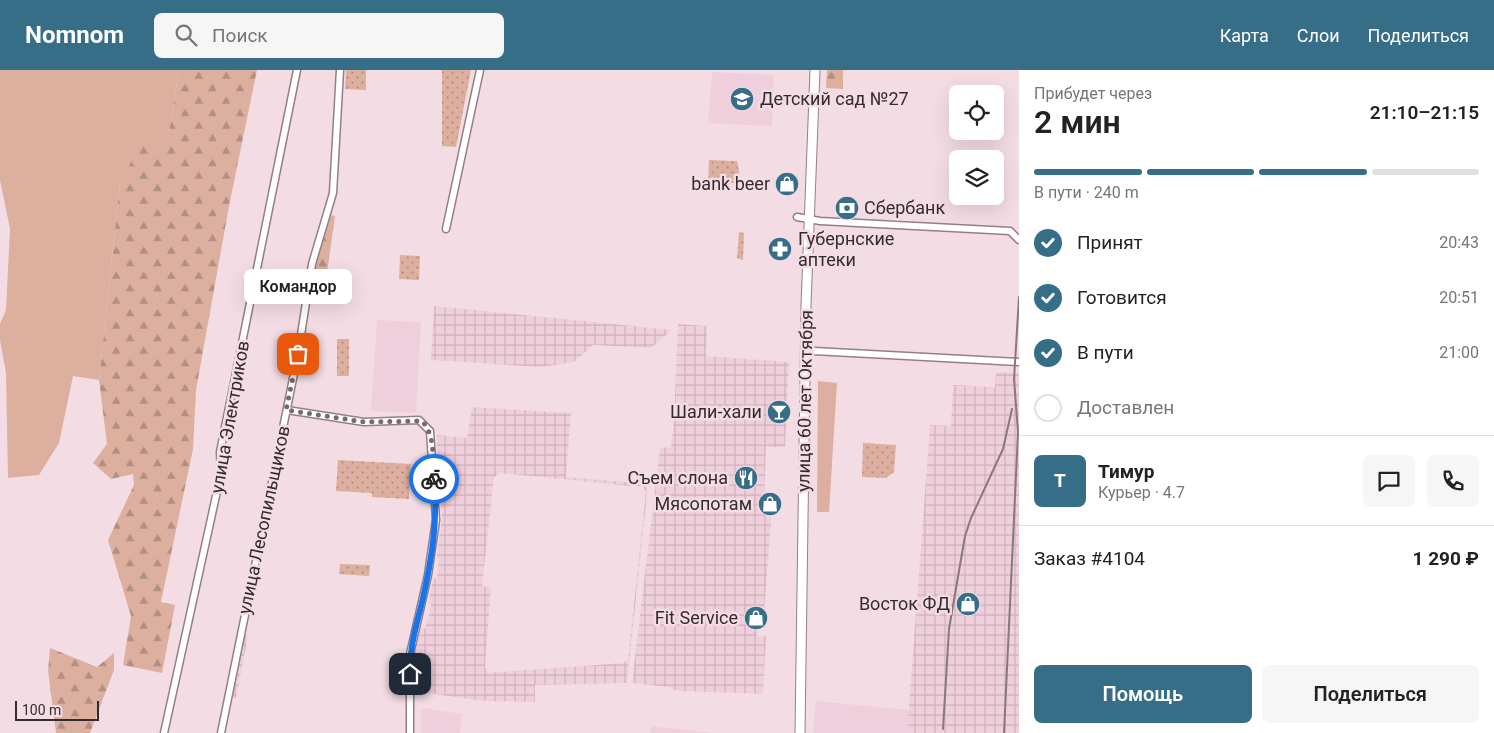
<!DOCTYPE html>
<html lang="ru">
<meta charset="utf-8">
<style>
:root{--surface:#fff;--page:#f6f6f6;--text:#222;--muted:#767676;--line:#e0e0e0;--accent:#366e88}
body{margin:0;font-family:Roboto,sans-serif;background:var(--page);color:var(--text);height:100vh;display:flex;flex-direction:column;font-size:19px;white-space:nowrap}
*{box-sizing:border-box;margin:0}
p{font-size:16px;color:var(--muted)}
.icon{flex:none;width:28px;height:28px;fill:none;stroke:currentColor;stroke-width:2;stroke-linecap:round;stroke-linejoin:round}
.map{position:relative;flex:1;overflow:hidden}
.side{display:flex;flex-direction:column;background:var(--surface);width:475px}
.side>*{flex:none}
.buttons{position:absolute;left:949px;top:15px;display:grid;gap:10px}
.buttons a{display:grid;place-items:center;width:55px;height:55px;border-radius:8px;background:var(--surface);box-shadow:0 5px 20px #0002;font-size:25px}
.scale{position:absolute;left:15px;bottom:12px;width:84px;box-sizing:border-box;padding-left:5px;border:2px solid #342b2f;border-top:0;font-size:14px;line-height:18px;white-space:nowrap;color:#342b2f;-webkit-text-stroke:4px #f4dce5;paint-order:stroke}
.pin{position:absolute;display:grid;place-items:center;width:42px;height:42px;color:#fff;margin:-21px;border-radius:10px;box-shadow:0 2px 8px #0006}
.courier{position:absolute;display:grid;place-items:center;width:50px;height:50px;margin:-25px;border:4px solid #1a73e8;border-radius:50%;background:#fff;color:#222;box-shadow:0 1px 6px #0007}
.bubble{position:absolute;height:35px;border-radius:8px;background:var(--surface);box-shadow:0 5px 20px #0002;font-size:16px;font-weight:600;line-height:35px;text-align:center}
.summary em{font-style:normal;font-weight:600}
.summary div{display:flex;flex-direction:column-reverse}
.summary{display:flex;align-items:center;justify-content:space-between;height:85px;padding:0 15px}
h1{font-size:32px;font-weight:600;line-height:38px}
.bar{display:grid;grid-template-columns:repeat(4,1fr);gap:8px 5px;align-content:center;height:60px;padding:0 15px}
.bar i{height:6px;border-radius:4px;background:var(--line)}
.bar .current{background:var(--accent)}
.bar p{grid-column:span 4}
.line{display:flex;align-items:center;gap:12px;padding:0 15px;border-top:1px solid var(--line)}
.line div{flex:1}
.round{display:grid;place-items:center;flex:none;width:52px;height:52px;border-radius:8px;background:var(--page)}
ol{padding:0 15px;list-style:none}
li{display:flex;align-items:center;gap:15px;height:55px}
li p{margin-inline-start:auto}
li .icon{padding:5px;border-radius:50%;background:var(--accent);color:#fff;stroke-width:4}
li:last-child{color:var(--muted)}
li i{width:28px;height:28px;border:2px solid var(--line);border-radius:50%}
.button{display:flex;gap:10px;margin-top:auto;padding:10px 15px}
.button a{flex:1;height:58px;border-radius:8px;background:var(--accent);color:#fff;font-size:20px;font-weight:600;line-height:58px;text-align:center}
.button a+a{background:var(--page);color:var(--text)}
header{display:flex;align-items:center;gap:30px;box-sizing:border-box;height:70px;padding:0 25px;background:var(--accent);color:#fff}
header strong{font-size:24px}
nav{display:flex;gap:28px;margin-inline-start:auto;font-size:18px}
.search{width:350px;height:45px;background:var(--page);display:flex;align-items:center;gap:12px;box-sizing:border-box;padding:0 18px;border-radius:8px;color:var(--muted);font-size:19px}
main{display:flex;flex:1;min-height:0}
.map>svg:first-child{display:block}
.built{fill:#efcfdb}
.industrial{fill:url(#industrial-grid);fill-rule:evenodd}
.green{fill:#dcaf9e}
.forest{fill:url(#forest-firs)}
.park{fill:url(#park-dots)}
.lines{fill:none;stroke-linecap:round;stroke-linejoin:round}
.street-casing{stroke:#947f87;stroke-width:9}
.secondary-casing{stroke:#947f87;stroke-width:11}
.street{stroke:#fff;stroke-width:6}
.secondary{stroke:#fff;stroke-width:9}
.rail{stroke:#88787e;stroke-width:2}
.done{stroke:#77696f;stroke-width:5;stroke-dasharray:0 9}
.route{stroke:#1a73e8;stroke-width:6}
.labels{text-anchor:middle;stroke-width:5;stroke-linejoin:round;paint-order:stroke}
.poi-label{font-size:18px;fill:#342b2f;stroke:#f4dce5;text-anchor:end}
.street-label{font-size:18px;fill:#342b2f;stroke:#f4dce5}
</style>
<header>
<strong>Nomnom</strong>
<div class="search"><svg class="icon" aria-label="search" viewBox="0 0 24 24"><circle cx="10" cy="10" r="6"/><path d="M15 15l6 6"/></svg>Поиск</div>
<nav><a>Карта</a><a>Слои</a><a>Поделиться</a></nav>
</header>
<main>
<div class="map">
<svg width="1019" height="663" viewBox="0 0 1019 663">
<defs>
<pattern id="industrial-grid" width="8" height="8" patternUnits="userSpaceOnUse" patternTransform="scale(1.25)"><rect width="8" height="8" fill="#efcfdb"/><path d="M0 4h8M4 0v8" fill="none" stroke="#ceb2bc"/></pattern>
<pattern id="forest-firs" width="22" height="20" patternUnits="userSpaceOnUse" patternTransform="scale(1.25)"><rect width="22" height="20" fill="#dcaf9e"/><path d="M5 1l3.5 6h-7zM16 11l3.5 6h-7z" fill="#b38f81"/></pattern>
<pattern id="park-dots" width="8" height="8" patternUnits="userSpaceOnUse" patternTransform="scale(1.25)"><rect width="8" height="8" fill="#dcaf9e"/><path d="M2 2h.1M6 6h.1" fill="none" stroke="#b38f81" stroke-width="1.8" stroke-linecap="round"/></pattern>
</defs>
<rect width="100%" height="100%" fill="#f4dce5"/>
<g class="built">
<polygon points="712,2 774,5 772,56 708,53"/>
<polygon points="377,250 421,252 416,343 371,341"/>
<polygon points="816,631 909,640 907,663 813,663"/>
<polygon points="424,638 462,644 460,663 421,663 421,639"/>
<polygon points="651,656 713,663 650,663"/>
</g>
<g class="industrial">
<polygon points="434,236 672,260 651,278 593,275 574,292 541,297 431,290"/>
<polygon points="678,254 707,256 706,286 789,292 785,377 766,377 764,428 773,429 763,555 758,556 757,566 766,566 763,624 681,621 673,620 670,617 632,613 660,378 671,377 674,349"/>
<polygon points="996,302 1019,303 1019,663 907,663 930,355 951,356 953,315 995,317"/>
<path d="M472 337 571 343 566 407 648 414 627 613 535 615V632L483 631 420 622 414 585 421 558 425 559 430 540 431 534 428 533 433 509 437 508 439 489 437 488 438 476 442 448 440 410H443L444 393H437V365L467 368ZM500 403 642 417 646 422 628 590 623 593 488 603 485 597 491 518 482 516 494 407Z"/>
<polygon points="245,565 248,566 236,628 232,627"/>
</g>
<g class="green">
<polygon points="0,0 179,0 168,69 120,112 99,310 73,306 59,373 39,405 8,408 6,303 0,270 0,254 6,240 10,159 0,110"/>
<polygon points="818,311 837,313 829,442 817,442"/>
</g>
<g class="forest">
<polygon points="179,0 257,0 229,136 196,320 193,379 161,532 175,535 162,603 123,595 131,546 108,470 134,415 133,404 111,409 93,393 107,374 99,310 120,112 140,76 168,69"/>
<polygon points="827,0 843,0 843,19 826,18"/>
<polygon points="331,145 335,146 323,231 311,228 310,225 316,193"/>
<polygon points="50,578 97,597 114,583 114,600 90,663 56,663 48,601"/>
</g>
<g class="park">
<polygon points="346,0 366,0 366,20 345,19"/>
<polygon points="442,0 471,0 456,77 442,76"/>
<polygon points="709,90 737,91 741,113 708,112"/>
<polygon points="739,162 744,163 743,190 737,188"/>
<polygon points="400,185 420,186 419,210 399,209"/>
<rect x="337" y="269" width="12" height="37"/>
<polygon points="863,373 896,375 894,402 886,408 862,407"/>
<polygon points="338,390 411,394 409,429 372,427 372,423 336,421"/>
<polygon points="340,494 370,495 369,506 339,504"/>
</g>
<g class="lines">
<g class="street-casing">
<g id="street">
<polyline points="797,147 820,151 1010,161 1019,170"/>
<polyline points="446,159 480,0"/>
<polyline points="805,284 814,281 1019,292"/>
<polyline points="287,340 364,352 419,350 430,361 436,450 428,505 410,584 410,663"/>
<polyline points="164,663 221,403 220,382 297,0"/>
<polyline points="221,663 298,284 312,194 333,123 340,0"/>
</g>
</g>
<g class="secondary-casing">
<polyline id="secondary" points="800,663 806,235 815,0"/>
</g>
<use href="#street" class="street"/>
<use href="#secondary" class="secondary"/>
<g class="rail">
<polyline points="943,659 949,559 965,466 971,448 1003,379 1012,339"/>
<polyline points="1004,663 1018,362 1014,309 1019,227"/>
</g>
</g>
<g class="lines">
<path class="done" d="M298 284 286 340 364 352 422 351C436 366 432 389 434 409"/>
<path class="route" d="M410 604C409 577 417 554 423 528 432 488 438 450 434 409"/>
</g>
<defs>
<g id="school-disc" transform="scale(1.25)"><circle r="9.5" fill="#366e88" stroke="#f4dce5"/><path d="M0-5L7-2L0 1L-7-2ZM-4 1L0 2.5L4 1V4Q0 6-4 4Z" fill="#fff"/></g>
<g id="shop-disc" transform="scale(1.25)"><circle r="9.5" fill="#366e88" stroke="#f4dce5"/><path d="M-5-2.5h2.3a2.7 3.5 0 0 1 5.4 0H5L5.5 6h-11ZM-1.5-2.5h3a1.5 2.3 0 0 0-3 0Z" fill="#fff"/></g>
<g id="bank-disc" transform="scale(1.25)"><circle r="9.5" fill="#366e88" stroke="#f4dce5"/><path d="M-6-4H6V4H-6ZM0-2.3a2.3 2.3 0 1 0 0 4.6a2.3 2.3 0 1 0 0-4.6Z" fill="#fff"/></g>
<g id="pharmacy-disc" transform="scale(1.25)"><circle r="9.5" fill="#366e88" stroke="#f4dce5"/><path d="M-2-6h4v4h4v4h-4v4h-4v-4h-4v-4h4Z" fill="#fff"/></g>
<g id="bar-disc" transform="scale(1.25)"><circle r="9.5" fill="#366e88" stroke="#f4dce5"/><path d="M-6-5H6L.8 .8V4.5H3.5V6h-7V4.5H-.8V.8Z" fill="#fff"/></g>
<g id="restaurant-disc" transform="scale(1.25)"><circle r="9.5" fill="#366e88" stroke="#f4dce5"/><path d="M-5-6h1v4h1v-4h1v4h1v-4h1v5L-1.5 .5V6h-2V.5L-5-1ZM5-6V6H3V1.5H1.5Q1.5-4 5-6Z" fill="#fff"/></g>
</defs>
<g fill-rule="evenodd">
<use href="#school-disc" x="742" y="29"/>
<use href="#shop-disc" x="787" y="114"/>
<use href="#bank-disc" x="847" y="138"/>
<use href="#pharmacy-disc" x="780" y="179"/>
<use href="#bar-disc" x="779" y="342"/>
<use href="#restaurant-disc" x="746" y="408"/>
<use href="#shop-disc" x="770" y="434"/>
<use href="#shop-disc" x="968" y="534"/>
<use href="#shop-disc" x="756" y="548"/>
</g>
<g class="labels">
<g class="poi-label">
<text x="760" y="35" text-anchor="start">Детский сад №27</text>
<text x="770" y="120">bank beer</text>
<text x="864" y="144" text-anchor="start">Сбербанк</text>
<text x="798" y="175" text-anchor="start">Губернские<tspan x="798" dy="21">аптеки</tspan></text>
<text x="762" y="348">Шали-хали</text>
<text x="728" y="414">Съем слона</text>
<text x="752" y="440">Мясопотам</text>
<text x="950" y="540">Восток ФД</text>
<text x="738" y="554">Fit Service</text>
</g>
<g class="street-label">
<text transform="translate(805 331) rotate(-89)" y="6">улица 60 лет Октября</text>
<text transform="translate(230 347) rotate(-80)" y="6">улица Электриков</text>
<text transform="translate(264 450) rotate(-78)" y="6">улица Лесопильщиков</text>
</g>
</g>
</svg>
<div class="buttons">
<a><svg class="icon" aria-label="locate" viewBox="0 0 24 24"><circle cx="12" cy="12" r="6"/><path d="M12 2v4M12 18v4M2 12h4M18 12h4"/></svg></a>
<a><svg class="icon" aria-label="layers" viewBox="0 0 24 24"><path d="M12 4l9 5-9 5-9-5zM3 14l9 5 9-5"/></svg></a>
</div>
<div class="scale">100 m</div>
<div class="pin" style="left:298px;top:284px;background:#ea580c"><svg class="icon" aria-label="bag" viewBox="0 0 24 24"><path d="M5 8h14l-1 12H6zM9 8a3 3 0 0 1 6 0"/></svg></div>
<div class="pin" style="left:410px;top:604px;background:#1f2937"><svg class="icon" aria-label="home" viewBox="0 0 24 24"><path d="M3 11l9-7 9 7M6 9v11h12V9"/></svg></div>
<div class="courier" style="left:434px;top:409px"><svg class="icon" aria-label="bike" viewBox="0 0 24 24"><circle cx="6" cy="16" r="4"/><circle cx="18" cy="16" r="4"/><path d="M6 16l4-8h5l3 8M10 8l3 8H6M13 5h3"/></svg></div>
<div class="bubble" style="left:244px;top:199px;width:108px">Командор</div>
</div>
<section class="side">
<div class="summary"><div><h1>2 мин</h1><p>Прибудет через</p></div><em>21:10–21:15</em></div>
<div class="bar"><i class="current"></i><i class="current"></i><i class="current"></i><i></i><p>В пути · 240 m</p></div>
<ol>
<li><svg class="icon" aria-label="check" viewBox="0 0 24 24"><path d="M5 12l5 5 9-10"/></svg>Принят<p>20:43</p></li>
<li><svg class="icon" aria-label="check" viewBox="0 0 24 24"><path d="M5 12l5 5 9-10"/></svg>Готовится<p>20:51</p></li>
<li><svg class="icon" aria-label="check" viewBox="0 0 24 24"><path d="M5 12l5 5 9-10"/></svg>В пути<p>21:00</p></li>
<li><i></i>Доставлен</li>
</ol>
<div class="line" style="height:90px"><b class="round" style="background:var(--accent);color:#fff">Т</b><div><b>Тимур</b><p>Курьер · 4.7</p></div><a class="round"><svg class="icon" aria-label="chat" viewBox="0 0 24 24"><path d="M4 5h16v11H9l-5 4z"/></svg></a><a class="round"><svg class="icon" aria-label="phone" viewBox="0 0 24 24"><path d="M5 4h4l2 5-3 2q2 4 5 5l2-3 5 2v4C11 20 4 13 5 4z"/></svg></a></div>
<div class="line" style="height:65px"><div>Заказ #4104</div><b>1 290 ₽</b></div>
<div class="button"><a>Помощь</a><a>Поделиться</a></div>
</section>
</main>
